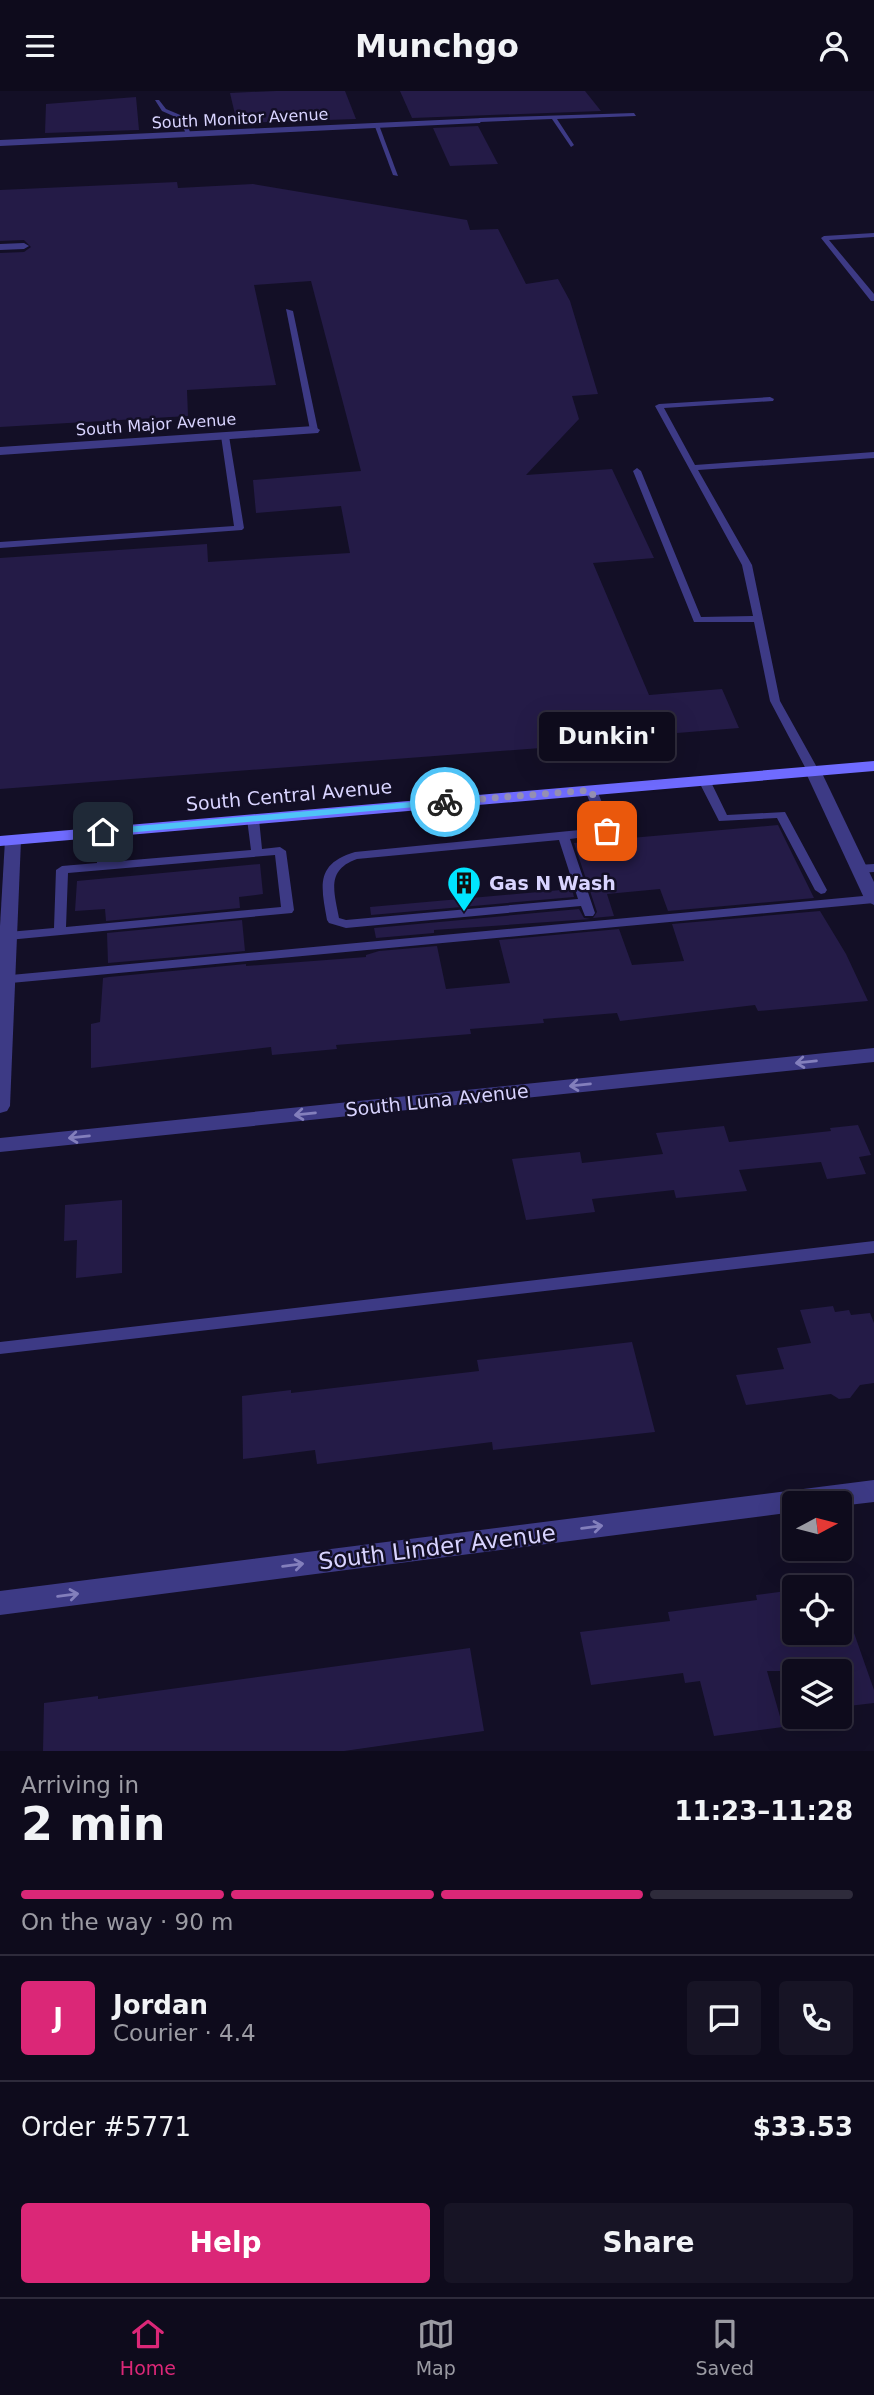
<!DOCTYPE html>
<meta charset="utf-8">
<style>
:root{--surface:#0e0b1c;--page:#171425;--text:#f1f3f6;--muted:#9b9ba3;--line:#2e2b3b;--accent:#db2777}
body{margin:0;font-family:"DejaVu Sans",sans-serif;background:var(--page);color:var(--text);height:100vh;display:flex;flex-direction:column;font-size:26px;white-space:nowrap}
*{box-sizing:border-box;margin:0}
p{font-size:23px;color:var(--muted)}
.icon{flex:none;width:38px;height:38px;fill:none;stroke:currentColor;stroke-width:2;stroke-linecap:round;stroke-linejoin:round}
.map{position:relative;height:1660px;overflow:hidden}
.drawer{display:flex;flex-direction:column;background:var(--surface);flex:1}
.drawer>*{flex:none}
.needle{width:46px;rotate:83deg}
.tools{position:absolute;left:782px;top:1400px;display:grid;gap:14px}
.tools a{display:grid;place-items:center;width:70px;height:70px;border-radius:7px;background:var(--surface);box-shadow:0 7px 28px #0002,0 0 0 2px var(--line);font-size:35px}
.pin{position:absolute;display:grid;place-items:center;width:60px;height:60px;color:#fff;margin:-30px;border-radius:14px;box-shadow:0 4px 10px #0006}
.courier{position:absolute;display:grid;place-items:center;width:70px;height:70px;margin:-35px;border:5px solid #4fc3f7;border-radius:50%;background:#fff;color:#222;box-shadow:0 2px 9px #0007}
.bubble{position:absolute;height:49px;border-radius:7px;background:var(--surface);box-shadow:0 7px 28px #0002,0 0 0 2px var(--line);font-size:23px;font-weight:700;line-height:49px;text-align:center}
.headline em{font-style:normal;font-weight:700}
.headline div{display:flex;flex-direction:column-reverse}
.headline{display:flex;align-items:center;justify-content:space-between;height:119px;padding:0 21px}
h1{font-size:46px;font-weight:700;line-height:52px}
.bar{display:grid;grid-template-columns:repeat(4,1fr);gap:10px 7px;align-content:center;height:84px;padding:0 21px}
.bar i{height:9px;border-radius:5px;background:var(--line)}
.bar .on{background:var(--accent)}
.bar p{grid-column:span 4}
.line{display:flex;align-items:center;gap:18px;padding:0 21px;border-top:2px solid var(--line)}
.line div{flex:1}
.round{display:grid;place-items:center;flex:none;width:74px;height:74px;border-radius:7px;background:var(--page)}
.primary-button{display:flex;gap:14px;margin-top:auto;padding:14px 21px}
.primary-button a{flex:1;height:80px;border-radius:7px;background:var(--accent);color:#fff;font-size:28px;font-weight:700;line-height:80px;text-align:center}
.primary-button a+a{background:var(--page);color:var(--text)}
header{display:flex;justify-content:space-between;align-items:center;height:91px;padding:0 21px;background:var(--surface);font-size:32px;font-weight:700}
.tab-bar{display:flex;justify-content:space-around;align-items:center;height:98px;border-top:2px solid var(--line);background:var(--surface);font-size:19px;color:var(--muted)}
.tab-bar a{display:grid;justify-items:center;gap:4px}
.tab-bar .on{color:var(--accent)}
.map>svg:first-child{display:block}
.building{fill:#241b47}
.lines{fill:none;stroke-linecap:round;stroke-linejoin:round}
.lane{fill:#3d3a85;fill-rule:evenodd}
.street{fill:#3d3a85;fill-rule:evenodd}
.secondary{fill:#6f6bff;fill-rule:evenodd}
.oneway{stroke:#837fbc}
.route{fill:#4fc3f7}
.done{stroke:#948fb3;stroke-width:7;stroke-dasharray:0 12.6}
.labels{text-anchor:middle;stroke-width:5;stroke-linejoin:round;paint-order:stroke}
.far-street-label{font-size:16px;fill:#d9d4ff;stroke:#130f26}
.street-label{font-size:19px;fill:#d9d4ff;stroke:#130f26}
.poi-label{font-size:19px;font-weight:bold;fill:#d9d4ff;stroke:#130f26;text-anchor:start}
.near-street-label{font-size:23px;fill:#d9d4ff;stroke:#130f26}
</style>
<header><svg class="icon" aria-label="menu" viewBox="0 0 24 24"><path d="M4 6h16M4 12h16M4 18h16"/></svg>Munchgo<svg class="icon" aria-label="person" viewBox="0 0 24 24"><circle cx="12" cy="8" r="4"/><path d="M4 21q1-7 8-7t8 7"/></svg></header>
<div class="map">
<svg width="874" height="1660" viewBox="0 0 874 1660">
<rect width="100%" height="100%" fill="#130f26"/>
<g class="building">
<polygon points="276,0 345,0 356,28 237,32 230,2"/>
<polygon points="400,0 585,0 601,20 412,27"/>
<polygon points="136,6 139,39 45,42 46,13"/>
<polygon points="478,35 498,73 450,75 433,37"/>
<polygon points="177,91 178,97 253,93 467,129 470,139 498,138 526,193 558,188 570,210 598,303 572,305 579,328 526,384 612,378 654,467 593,472 649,604 722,598 739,637 553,652 554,656 0,698 0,467 207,453 208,471 350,462 341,415 256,422 253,389 361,380 311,190 254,194 276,294 187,299 188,325 0,336 0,162 24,161 31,156 24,149 0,150 0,99"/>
<polygon points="778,734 814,807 668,820 660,798 607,803 614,825 593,827 597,821 574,752"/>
<polygon points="260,773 263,803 239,806 240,817 106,830 105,818 75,820 77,790"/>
<polygon points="572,798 574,806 371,824 370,816"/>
<polygon points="579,818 584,827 591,828 434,839 434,842 376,847 374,837"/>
<polygon points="820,820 846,863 868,910 758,920 755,914 620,930 617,922 543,928 544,932 470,938 471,943 336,954 337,958 272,964 271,956 91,977 91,933 100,931 103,887 109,886 246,873 246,875 366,866 366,864 379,860 437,855 446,898 510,892 499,849 619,838 632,874 684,870 672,833"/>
<polygon points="242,829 245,860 108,872 107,842"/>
<polygon points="858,1034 871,1064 859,1066 866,1083 827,1088 821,1071 739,1079 747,1100 676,1107 674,1099 592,1108 595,1121 526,1129 512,1068 580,1061 582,1072 663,1063 656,1042 724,1035 729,1051 831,1040 830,1037"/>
<polygon points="122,1109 122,1182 76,1187 77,1149 64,1150 65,1114"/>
<polygon points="833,1215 835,1221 849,1219 851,1224 870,1222 874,1232 874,1292 860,1294 850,1307 839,1308 831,1303 746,1314 736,1284 784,1278 777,1257 811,1252 800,1219"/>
<polygon points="632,1251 655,1341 493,1359 492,1351 317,1373 315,1359 243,1368 242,1305 291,1299 291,1302 479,1280 477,1269"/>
<polygon points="794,1499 794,1542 854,1542 874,1599 874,1612 840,1616 840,1580 767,1580 783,1636 714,1645 700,1590 685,1592 683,1582 591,1594 580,1541 670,1530 668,1521 757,1509 756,1504"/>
<polygon points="470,1557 484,1640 344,1660 43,1660 44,1612 98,1605 98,1608"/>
</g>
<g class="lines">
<g class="lane">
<polygon points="155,9 159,9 166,18 185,26 191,44 186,43 180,28 162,20"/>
<polygon points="634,22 636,25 557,28 574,54 571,56 552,28 480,31 477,29 480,27"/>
<polygon points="374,33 379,34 398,85 393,84"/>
<polygon points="874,142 874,146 829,149 874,203 874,210 871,210 821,147 824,145"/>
<polygon points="286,218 293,220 318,339 314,342 310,339"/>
<polygon points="770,306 774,308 773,310 664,317 695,374 874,361 874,367 698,379 752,474 780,610 819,680 813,683 807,680 770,610 754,531 694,531 633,380 637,377 641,380 701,526 753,525 742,474 655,315 659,313"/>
<polygon points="225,342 229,345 244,437 242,439 0,457 0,451 234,435 221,345"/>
<polygon points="704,686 710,689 727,724 785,721 827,799 825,802 821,803 815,799 777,727 719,730 698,689"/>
<path d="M591 696 597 699 613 740 607 743 570 748 595 822 593 825H585L581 815 346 837 329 832 327 829C321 795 315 773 355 761L600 737 585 699ZM559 749 578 808 346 829 339 827C334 800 326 779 357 768Z"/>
<path d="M253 725 259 728 262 758 280 756 286 760 294 819 292 822 8 849 2 845 8 841 54 837 56 779 62 775 97 772V741L99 739H107L109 741V771L251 759 247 728ZM275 764 281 816 66 836 68 782Z"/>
<polygon points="874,773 874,781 858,782 852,778 858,774"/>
<polygon points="874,804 874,812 0,893 0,885"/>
<polygon points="874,1150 874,1162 0,1263 0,1251"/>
</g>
<g class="street">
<polygon points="483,27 480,32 0,55 0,49"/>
<polygon points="0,153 24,152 29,155 24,158 0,159"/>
<polygon points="314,335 320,339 318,342 0,364 0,356"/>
<polygon points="813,675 821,680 874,791 874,814 865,809 805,680"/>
<polygon points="13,744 21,749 10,1015 7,1020 0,1022 0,835 5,749"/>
<polygon points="874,957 874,971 0,1061 0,1047"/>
<polygon points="874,1389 874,1411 840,1415 840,1412 794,1412 794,1421 0,1524 0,1500"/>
</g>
<polygon class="secondary" points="874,670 874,680 0,755 0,745"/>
</g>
<defs><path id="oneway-shaft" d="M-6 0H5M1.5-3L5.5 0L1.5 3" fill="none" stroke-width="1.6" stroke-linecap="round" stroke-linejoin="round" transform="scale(1.75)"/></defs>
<g class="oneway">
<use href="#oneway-shaft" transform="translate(806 971) rotate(174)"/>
<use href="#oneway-shaft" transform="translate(580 994) rotate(174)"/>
<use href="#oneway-shaft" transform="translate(305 1023) rotate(174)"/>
<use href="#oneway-shaft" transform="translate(79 1046) rotate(174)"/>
<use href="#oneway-shaft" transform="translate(592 1436) rotate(-7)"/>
<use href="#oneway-shaft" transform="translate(293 1474) rotate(-7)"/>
<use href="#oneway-shaft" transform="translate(68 1504) rotate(-7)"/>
</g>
<polygon class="route" points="445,708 449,709 449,713 103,744 97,741 103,738"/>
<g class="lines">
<polyline class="done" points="445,711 591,699 607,740"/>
</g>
<defs>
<g id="building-pin" transform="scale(1.75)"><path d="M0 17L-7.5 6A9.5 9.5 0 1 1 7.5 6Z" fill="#00e5ff" stroke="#130f26"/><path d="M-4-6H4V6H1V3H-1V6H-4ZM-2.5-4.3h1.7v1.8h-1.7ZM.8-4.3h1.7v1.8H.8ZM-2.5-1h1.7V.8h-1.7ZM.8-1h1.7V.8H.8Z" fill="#111"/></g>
</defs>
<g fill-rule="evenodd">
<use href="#building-pin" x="464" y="792"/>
</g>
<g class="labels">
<g class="far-street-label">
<text transform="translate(240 27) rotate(-3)" y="6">South Monitor Avenue</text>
<text transform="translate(156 333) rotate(-4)" y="6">South Major Avenue</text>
</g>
<g class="street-label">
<text transform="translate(289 704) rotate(-5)" y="7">South Central Avenue</text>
<text transform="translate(437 1009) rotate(-6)" y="7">South Luna Avenue</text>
</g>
<g class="poi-label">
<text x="489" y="799">Gas N Wash</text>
</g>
<g class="near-street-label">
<text transform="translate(437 1456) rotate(-7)" y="8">South Linder Avenue</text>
</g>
</g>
</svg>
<div class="tools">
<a><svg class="needle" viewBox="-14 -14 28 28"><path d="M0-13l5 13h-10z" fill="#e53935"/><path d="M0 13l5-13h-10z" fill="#9b9ba3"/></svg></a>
<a><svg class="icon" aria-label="locate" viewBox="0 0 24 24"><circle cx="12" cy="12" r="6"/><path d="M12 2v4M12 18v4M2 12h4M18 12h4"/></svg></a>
<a><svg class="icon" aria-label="layers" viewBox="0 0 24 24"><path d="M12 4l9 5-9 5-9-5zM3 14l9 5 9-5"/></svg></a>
</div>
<div class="pin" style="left:607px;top:740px;background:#ea580c"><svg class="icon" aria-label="bag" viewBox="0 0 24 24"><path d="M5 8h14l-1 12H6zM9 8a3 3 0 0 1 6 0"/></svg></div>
<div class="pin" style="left:103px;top:741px;background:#1f2937"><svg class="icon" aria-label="home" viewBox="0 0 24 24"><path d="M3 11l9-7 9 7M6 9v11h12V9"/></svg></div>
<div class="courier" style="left:445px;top:711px"><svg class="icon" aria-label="bike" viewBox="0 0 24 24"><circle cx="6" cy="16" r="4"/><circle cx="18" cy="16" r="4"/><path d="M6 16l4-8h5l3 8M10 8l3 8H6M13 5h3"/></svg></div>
<div class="bubble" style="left:539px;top:621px;width:136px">Dunkin'</div>
</div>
<section class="drawer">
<div class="headline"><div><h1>2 min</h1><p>Arriving in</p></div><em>11:23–11:28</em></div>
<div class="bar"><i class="on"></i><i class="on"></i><i class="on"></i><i></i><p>On the way · 90 m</p></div>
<div class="line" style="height:126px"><b class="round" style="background:var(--accent);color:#fff">J</b><div><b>Jordan</b><p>Courier · 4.4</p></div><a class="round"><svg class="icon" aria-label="chat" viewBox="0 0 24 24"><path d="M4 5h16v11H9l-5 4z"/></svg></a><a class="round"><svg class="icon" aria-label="phone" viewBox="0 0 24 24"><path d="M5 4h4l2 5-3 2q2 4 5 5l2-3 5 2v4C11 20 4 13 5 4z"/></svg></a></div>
<div class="line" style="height:91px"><div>Order #5771</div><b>$33.53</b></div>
<div class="primary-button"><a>Help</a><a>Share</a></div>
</section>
<nav class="tab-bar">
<a class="on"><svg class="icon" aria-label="home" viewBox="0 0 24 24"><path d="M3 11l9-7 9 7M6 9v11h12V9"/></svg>Home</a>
<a><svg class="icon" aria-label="map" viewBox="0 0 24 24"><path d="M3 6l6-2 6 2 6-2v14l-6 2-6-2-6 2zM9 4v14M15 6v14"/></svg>Map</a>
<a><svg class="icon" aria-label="saved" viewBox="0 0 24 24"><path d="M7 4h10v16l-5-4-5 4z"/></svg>Saved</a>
</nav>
